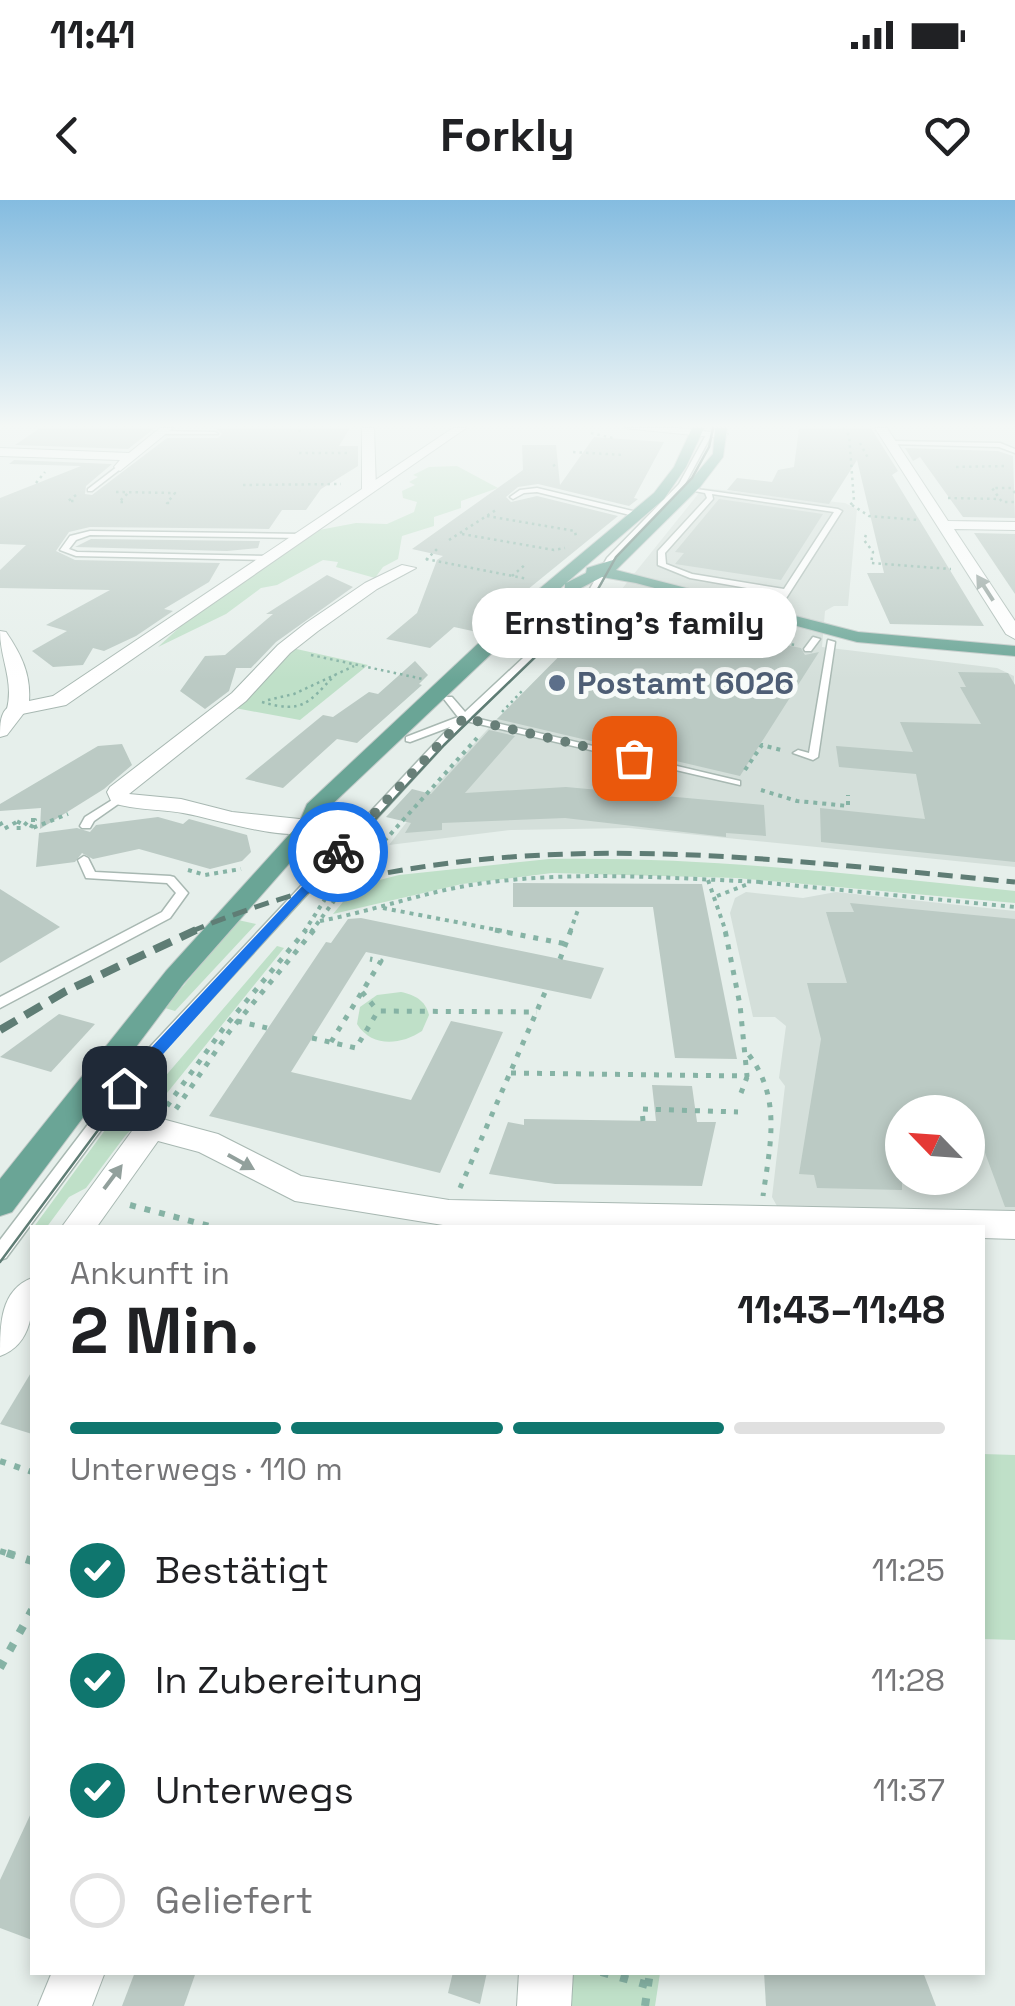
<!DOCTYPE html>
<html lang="de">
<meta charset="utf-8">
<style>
:root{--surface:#fff;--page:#f2f2f2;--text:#202124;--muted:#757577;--line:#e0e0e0;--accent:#0f766e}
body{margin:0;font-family:"Space Grotesk",sans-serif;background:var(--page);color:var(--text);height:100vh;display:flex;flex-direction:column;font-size:38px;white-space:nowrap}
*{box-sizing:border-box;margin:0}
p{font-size:32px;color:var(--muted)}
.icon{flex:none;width:55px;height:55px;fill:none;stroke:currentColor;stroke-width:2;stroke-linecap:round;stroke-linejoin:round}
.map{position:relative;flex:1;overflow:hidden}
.drawer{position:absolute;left:30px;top:1025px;width:955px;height:750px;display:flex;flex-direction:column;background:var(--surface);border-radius:0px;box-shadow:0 5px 15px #0003}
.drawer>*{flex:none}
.needle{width:65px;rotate:295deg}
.fabs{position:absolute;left:885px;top:895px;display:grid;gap:20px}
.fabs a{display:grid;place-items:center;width:100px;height:100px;border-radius:50%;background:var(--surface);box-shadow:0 5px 15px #0003;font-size:50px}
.pin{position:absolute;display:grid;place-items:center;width:85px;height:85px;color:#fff;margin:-42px;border-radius:20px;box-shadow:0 5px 15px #0006}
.courier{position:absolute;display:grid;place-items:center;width:100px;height:100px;margin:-50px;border:8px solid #1a73e8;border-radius:50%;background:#fff;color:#222;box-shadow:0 2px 12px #0007}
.bubble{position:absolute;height:70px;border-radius:35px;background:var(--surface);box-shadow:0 5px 15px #0003;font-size:32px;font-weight:700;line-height:70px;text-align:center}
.head em{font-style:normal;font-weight:700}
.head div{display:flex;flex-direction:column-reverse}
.head{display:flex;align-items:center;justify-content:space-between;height:170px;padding:0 40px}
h1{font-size:65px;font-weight:700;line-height:75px}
.bar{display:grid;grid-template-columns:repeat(4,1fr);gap:15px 10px;align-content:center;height:120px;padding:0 40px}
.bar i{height:12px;border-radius:8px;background:var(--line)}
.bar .on{background:var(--accent)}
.bar p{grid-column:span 4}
ol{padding:0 40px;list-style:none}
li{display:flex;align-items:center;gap:30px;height:110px}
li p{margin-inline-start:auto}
li .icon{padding:10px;border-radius:50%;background:var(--accent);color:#fff;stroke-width:4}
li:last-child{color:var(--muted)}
li i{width:55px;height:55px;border:5px solid var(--line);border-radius:50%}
.status{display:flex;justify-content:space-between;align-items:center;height:70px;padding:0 50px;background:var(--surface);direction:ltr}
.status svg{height:28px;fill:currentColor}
header{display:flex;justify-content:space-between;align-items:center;height:130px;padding:0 40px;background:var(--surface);font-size:45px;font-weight:700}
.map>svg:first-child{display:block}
.built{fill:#d4dfda;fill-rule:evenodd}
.green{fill:#bfe0c8}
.building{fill:#bbcac4}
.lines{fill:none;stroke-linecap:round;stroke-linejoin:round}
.service-casing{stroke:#a8b8b2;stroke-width:3}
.minor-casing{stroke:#a8b8b2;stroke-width:2}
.tertiary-casing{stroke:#a8b8b2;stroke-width:2}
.primary-casing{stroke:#c2cac8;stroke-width:2}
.path-far4{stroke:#86b3a5;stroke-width:2.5;stroke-dasharray:2.5 4;stroke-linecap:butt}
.path-far3{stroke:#86b3a5;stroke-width:4;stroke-dasharray:4 5;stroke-linecap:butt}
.path-far2{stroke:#86b3a5;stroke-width:5;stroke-dasharray:5 8;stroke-linecap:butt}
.path-far1{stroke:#86b3a5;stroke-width:6;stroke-dasharray:6 9;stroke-linecap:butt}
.path{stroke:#86b3a5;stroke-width:8;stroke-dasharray:8 12;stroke-linecap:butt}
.service{fill:#fff;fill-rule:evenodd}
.minor{fill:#fff;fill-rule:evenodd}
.tertiary{fill:#fff;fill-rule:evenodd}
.primary{fill:#6aa596;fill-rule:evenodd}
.tram{stroke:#5f7d75;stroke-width:2.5}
.rail-far1{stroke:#5f7d75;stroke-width:5;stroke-dasharray:15 8;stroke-linecap:butt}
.rail{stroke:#5f7d75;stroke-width:8;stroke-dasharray:19 10;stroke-linecap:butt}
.oneway{fill:#92a09c}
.route{fill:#1a73e8}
.done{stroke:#687f78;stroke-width:10;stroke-dasharray:0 18}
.service-dot{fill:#5c6f8a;stroke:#f7fbf9;stroke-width:4}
.labels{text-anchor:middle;stroke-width:10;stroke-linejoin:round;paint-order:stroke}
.far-service-label{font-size:32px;font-weight:bold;fill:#4e5e75;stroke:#f7fbf9;text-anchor:start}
</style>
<div class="status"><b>11:41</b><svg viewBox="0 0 49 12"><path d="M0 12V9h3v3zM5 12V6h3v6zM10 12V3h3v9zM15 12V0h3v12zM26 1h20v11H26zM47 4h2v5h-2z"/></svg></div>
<header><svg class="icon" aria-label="back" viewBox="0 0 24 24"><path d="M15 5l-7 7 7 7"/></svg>Forkly<svg class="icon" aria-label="heart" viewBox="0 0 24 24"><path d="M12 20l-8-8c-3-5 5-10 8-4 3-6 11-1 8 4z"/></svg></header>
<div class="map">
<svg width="1015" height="1806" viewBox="0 0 1015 1806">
<rect width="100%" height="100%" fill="#e6efeb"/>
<g class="built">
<polygon points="703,288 845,303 857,309 848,406 834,406 825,411 822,447 997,468 1014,476 1015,667 629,628 511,630 389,645 429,593 497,519 605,410"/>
<path d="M746 692 803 698 836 692 1015 711V1013L778 1008 772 997 785 886 779 878 786 826 775 817H753L730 713 735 698ZM902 912H968V978H902Z"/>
</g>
<g class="green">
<polygon points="457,266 498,288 461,301 461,308 434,317 434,326 402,336 398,359 383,367 375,378 336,367 338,362 323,360 277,385 261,388 226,414 158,447 193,415 319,330 356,323 387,324 414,312 417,302 403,298 402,291 415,285 409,282 418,277 413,275 429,267"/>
<polygon points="292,448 368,465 300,520 235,508"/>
<path d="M549 659C705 656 860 675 1015 691V703L736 678 552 673 462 684 333 714 356 686 399 675Z"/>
<polygon points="238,720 256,724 175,811 165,808"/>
<polygon points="277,746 284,748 167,893 125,936 86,988 69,997 46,1028 33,1028 108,926 120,929"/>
<path d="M401 792C415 795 425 800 429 815L422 831C401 845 372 848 357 824L360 807 377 795Z"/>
<polygon points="983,1254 1015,1255 1015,1440 983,1439"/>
<polygon points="546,1773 660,1773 655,1806 544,1806"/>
</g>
<g class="building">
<polygon points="40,228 155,228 128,249 15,245"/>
<polygon points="176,228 350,228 339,246 358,246 358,266 321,289 306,310 282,310 269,329 90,327 69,332 56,351 75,360 220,363 209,382 164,409 173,411 136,436 104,451 93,448 83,465 53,467 32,451 67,431 46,425 110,390 0,388 0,370 26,345 0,344 0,298 81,266 9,264 14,260 112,264 86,286 85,294 92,295 167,238 218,238 222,234 215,228"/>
<polygon points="799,228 871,228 898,271 892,275 984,426 890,424 867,373 884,373 857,260 829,304 727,290 737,278 772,282 778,270 794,267"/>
<polygon points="594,237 664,242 634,298 638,299 629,306 538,284 518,287 506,297 511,302 537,296 618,316 527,390 531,391 490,427 477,432 454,427 430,448 386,439 417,413 437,360 443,356 412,349 523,270 522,245 556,245 560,285"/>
<polygon points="905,248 998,251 1013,256 1015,318 963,317 920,257 913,261"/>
<polygon points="719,299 823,314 781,380 675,364 684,353 675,352"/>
<polygon points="974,333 1015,334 1015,394"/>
<polygon points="91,339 260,341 258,348 227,351 75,347"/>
<polygon points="327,375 353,387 276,442 251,468 236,468 229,491 205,509 180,491 205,456 225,455 273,414 266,414"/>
<polygon points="605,410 801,448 805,455 819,452 740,576 497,519"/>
<polygon points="415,461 428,475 419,484 422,485 357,543 337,539 283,588 245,579 323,515 333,517 369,492 378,494"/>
<polygon points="958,472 1008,473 1015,485 1015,662 821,642 820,608 925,619 916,574 839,567 836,546 913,552 900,522 981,524 960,487 966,487"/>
<polygon points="489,530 515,536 465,593 566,587 764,605 766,636 726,633 726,637 565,618 442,623 442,630 405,633 411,623 386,617 412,589 431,594"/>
<polygon points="122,544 132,565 104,589 40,629 41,608 0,611 0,604 98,546"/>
<polygon points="158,617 183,624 189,619 247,635 251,652 242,661 210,669 139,649 93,659 82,653 75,662 36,667 39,633 77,628 90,632 96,625"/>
<polygon points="513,683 702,684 737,859 675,858 653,707 513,707"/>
<polygon points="0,689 60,727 0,763"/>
<polygon points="850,703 1015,719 1015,1007 1005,1007 970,912 902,912 902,990 817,988 814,975 799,974 821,839 807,783 847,783 826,712 854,712"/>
<polygon points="361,718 604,768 591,799 366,752 291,872 411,900 451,821 503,832 440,973 209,916 326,742 331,743 348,719"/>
<polygon points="59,814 95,824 51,872 0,857"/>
<polygon points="652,885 692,886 697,922 716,922 702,986 555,984 489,974 508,922 524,925 524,919 656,921"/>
<polygon points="32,1171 32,1234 0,1224"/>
<polygon points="32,1611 32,1740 0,1728 0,1680"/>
<polygon points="135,1772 196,1772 184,1806 122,1806"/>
<polygon points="453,1772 487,1772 480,1804 448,1793"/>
<polygon points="764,1772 923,1772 936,1806 766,1806"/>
</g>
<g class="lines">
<g class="service-casing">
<g id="service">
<polygon points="717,228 724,228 711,236 684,286 613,361 588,406 471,517 740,581 740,585 466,521 144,872 6,1058 0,1060 0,1040 134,864 450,527 410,542 406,541 406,537 458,517 444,499 446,497 452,497 465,512 582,403 607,358 679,284 706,235"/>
<polygon points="159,231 215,232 218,234 161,234"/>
<polygon points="892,241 1000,243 1015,249 1015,253 999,247 890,244"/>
<polygon points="118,266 123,267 92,291 88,291 88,289"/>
<polygon points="537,288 641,313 642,315 638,317 537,292 524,293 513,299 510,297 520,290"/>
<path d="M689 288 838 309 842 311 785 400 757 416 753 413 754 411 781 394 690 378 658 365V351L707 298 705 293 689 290ZM712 294 834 312 784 389 692 374 666 364 665 353 713 299Z"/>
<polygon points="90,331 300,334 304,336 300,338 90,335 76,340 69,349 77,352 271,356 268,360 76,356 60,350 70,336"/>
<path d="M690 398 767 419H789L793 422C765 432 716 410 687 402V398Z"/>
<polygon points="813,437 820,439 811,451 805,451 804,449"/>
<polygon points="828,440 835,442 818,557 813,560 793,553 798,550 809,553"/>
<polygon points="120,595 124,596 124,600 94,621 90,628 82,628 80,626 85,617"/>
<polygon points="84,656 88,658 95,672 170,676 174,677 188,693 170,718 0,808 0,797 162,712 176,693 167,683 86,678 78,660"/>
</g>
</g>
<g class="minor-casing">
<g id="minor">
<polygon points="160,228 173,228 120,271 114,267 120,260 0,256 0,248 129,253"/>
<polygon points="362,228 374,228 376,289 369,293 362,289"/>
<polygon points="875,228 887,228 948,321 1015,322 1015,330 954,329 1015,421 1015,439 1006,434"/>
<path d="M402 365 416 368 377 389 318 431 290 453 246 501 129 594 181 599 232 612 309 620 317 622 320 627 317 632C279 641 221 620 183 613 159 609 136 610 112 603L107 592 110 587 232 493 278 445 306 423 365 383Z"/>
<path d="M17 503 27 509 7 535 0 537C0 522 0 507 17 503Z"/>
<polygon points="151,916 218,934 301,976 449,1000 1015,1011 1015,1039 982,1038 982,1028 449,1026 295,1001 199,952 158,941 96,1028 61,1028 140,920"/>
<path d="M32 1078C34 1108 33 1144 0 1156 0 1125 0 1090 32 1078Z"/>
<polygon points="52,1772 105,1772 92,1806 38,1806"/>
<polygon points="519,1772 573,1772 571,1806 517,1806"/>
</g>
</g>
<g class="tertiary-casing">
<g id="tertiary">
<path d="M453 228H466L66 505 17 515 7 509C14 480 0 459 0 431L6 432C21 454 31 474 29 501L53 496Z"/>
<polygon points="624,228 678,228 728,234 722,238"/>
</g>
</g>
<g class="primary-casing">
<polygon id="primary" points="692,228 704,228 686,267 664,299 566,383 586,373 587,368 613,360 690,281 713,254 715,228 727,228 723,257 700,287 616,370 858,432 1015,446 1015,456 857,442 636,383 602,377 577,390 565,390 565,384 325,611 317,632 184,783 12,1012 0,1016 0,979 166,771 298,625 307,604 514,410 654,293 674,267"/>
</g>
<g class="path-far4">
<polyline points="843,228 849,235 854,301 850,305"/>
<polyline points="299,232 302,228"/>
<polyline points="591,233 613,238"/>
<polyline points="860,243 868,258"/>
<polyline points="573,252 623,255"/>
<polyline points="299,253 349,253"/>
<polyline points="553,266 558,263"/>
<polyline points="956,267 1004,266"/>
<polyline points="36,283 45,272"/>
<polyline points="243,285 341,284"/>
<polyline points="116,292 175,293 167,303 171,303"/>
<polyline points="1015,293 1011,288 992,288 1002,302 1015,302"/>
<polyline points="76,295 68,301 76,301"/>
<polyline points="948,298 1000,299"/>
<polyline points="123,302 119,302 128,293"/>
<polyline points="852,305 869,316 918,320"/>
<polyline points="487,316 575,331 576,337"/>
<polyline points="462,334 554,350 565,348"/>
<polyline points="866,335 864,340 873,352 871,363 951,369"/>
<polyline points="449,340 496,310"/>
<polyline points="426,359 528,379"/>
<polyline points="426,360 438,348"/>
<polyline points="512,376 526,364"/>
<polyline points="605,400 631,401 681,416"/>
<polyline points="607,407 726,432"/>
<polyline points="766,440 795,445"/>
<polyline points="311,455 423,479"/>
<polyline points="268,500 294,494 354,466"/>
<path d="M262 502C303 514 308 503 335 475"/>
<polyline points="502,512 522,491"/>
</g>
<g class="path-far3">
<polyline points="745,570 762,545 781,550"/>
<polyline points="761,590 797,601 848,606 848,595"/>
<polyline points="0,622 4,629 20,620 16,628 22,628 29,620 35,620 30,629 68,614"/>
<polyline points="188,670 205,675 241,669"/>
<polyline points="708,680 726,732"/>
<polyline points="759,682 1015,707"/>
<polyline points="717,696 748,684"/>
<polyline points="383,708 508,732"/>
<path d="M320 721C373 711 424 692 477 684 572 670 667 678 762 682"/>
<polyline points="304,732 327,696"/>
<polyline points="311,732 351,678 477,538"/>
<polyline points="570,732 579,707"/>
</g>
<g class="path-far2">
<polyline points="495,730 566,744"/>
<polyline points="560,759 571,730"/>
<polyline points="362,792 378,811"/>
<polyline points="237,821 267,828"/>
<polyline points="312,838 356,848 378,811 537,812"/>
<polyline points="331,842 381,761 370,759"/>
<path d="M749 855C782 899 770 945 763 996"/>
<polyline points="511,873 747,876 740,805 725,730"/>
<polyline points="741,893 747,877"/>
<polyline points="167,906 223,829 306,730"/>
<polyline points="176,909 229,832 314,730"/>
<polyline points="643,921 642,909 738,912"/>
<polyline points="460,988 546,790"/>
</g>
<g class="path-far1">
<polyline points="130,1005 217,1028"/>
<polyline points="0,1261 32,1272"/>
<polyline points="0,1351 15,1356"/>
</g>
<g class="path">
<polyline points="7,1353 32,1361"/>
<polyline points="0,1468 32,1410"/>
<polyline points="601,1772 648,1785"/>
<polyline points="645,1806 650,1772"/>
</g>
<use href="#service" class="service"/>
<use href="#minor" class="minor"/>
<use href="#tertiary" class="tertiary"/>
<use href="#primary" class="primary"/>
<polyline class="tram" points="0,1062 113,910 188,821 444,545 589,405 616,357 692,278 709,247 713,228"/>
<path class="rail-far1" d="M190 732C464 616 730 655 1015 682"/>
<polyline class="rail" points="0,830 66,791 196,730"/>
</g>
<defs><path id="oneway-solid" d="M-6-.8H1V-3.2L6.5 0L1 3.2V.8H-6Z" transform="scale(2.5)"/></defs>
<g class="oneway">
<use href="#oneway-solid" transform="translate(985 388) rotate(-123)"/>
<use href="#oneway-solid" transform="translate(241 962) rotate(29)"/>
<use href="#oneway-solid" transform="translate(113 977) rotate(-53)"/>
</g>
<linearGradient id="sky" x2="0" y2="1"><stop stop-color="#84bce0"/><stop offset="0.47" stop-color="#f4f8f6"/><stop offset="1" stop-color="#f4f8f6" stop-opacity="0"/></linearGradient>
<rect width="1015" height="480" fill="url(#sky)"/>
<polygon class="route" points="338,648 342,649 342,655 129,892 118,892 118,883"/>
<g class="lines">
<polyline class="done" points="338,652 464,518 634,558"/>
</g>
<circle class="service-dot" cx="557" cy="483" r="10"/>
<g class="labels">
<g class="far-service-label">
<text x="577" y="494">Postamt 6026</text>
</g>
</g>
</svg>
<div class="fabs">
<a><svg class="needle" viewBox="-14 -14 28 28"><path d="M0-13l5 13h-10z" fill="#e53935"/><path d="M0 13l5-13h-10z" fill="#757577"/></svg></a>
</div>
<div class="pin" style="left:634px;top:558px;background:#ea580c"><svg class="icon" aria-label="bag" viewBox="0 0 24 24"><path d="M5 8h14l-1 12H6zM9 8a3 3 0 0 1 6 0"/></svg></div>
<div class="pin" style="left:124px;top:888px;background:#1f2937"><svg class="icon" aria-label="home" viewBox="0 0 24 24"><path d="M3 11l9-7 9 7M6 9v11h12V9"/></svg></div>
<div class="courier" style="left:338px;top:652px"><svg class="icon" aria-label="bike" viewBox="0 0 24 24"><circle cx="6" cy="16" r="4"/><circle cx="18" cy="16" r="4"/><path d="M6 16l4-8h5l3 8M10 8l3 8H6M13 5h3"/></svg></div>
<div class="bubble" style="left:472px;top:388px;width:325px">Ernsting's family</div>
<section class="drawer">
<div class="head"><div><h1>2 Min.</h1><p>Ankunft in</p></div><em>11:43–11:48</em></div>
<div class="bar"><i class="on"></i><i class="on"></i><i class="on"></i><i></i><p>Unterwegs · 110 m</p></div>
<ol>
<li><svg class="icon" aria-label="check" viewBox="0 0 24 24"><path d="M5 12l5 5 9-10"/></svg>Bestätigt<p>11:25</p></li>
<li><svg class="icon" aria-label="check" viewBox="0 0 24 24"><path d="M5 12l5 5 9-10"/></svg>In Zubereitung<p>11:28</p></li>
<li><svg class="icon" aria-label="check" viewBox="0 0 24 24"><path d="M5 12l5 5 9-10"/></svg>Unterwegs<p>11:37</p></li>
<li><i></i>Geliefert</li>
</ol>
</section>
</div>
